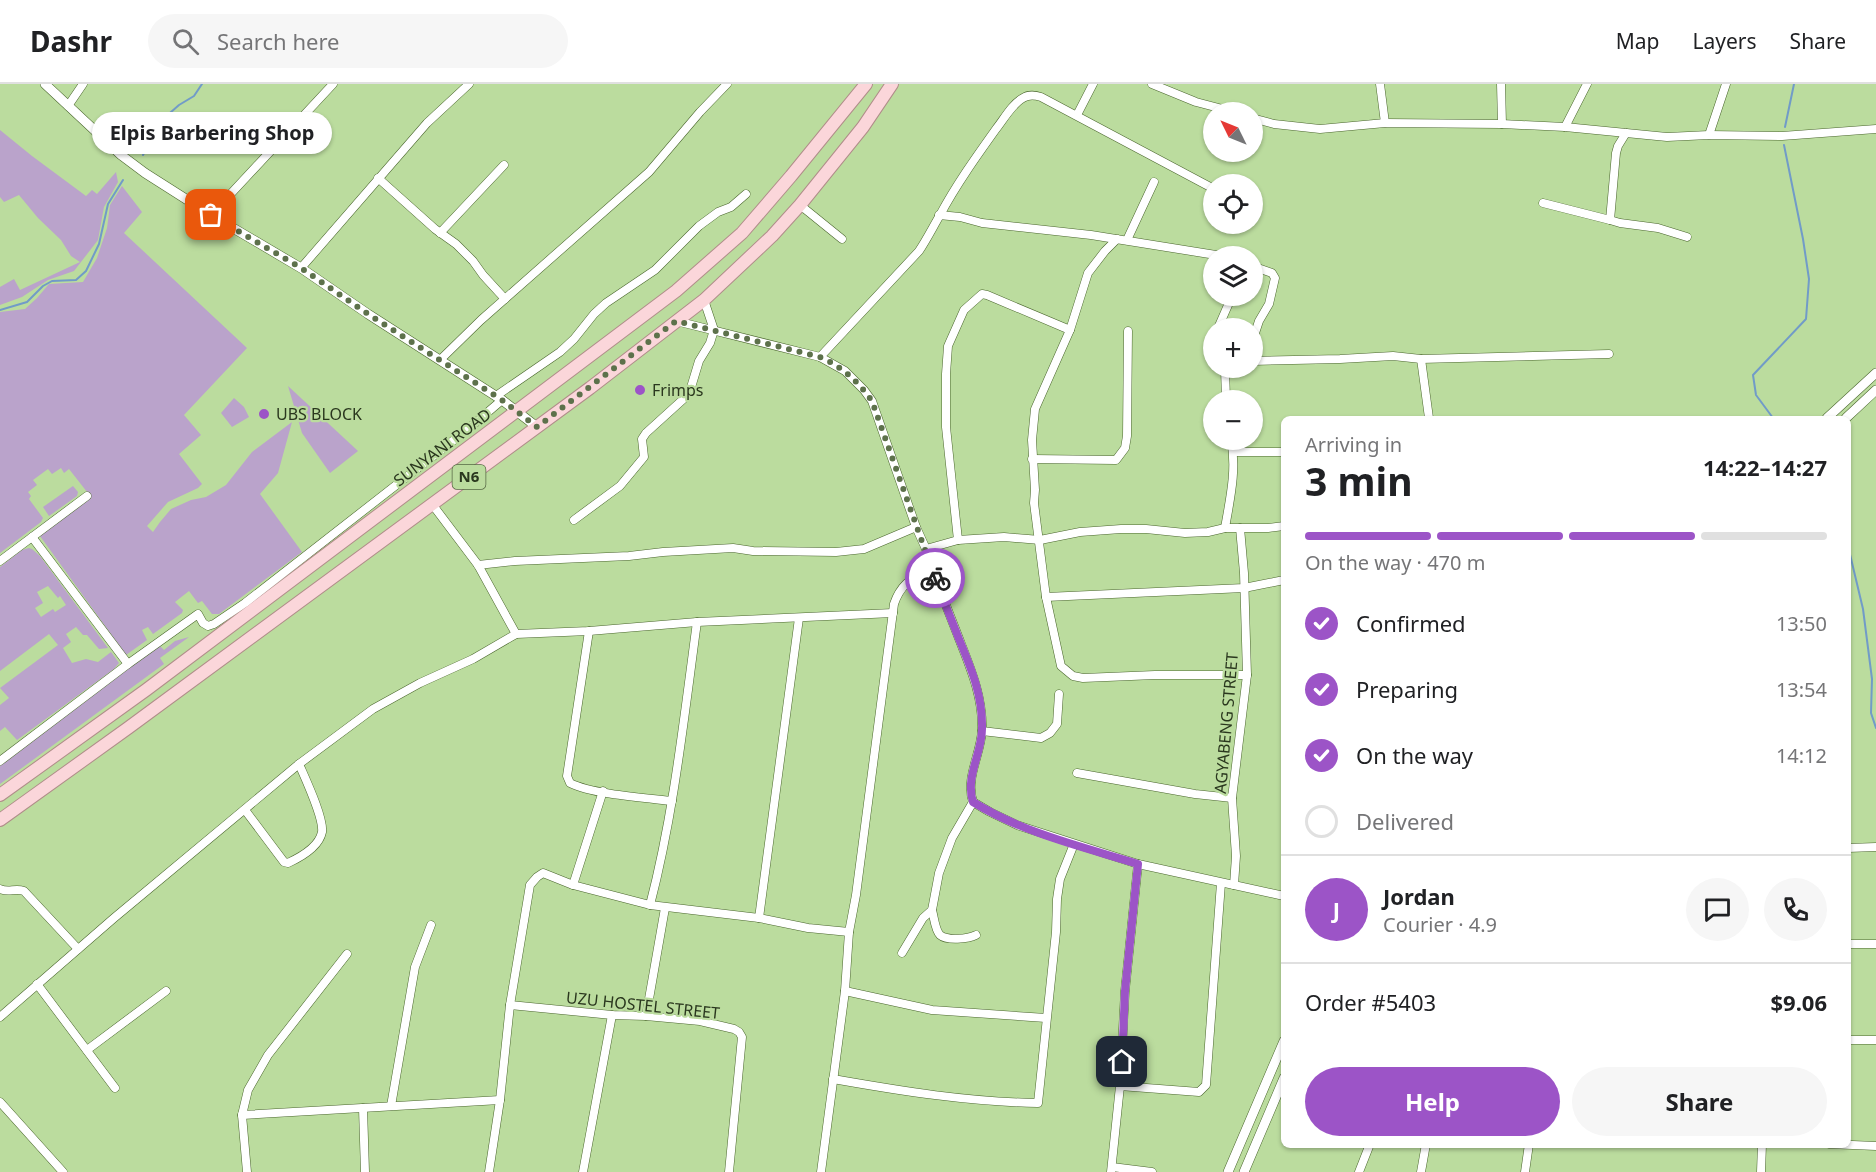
<!DOCTYPE html>
<meta charset="utf-8">
<style>
:root{--surface:#fff;--page:#f6f6f6;--text:#202124;--muted:#757577;--line:#e0e0e0;--accent:#9c54c7}
body{margin:0;font-family:"Noto Sans",sans-serif;background:var(--page);color:var(--text);height:100vh;display:flex;flex-direction:column;font-size:22px;white-space:nowrap}
*{box-sizing:border-box;margin:0}
p{font-size:20px;color:var(--muted)}
.icon{flex:none;width:33px;height:33px;fill:none;stroke:currentColor;stroke-width:2;stroke-linecap:round;stroke-linejoin:round}
.map{position:relative;flex:1;overflow:hidden}
.drawer{position:absolute;left:1281px;top:332px;width:570px;height:732px;display:flex;flex-direction:column;background:var(--surface);border-radius:9px;box-shadow:0 2px 4px #0004}
.drawer>*{flex:none}
.needle{width:39px;rotate:313deg}
.tools{position:absolute;left:1203px;top:18px;display:grid;gap:12px}
.tools a{display:grid;place-items:center;width:60px;height:60px;border-radius:50%;background:var(--surface);box-shadow:0 2px 4px #0004;font-size:30px}
.pin{position:absolute;display:grid;place-items:center;width:51px;height:51px;color:#fff;margin:-26px;border-radius:12px;box-shadow:0 3px 9px #0006}
.courier{position:absolute;display:grid;place-items:center;width:60px;height:60px;margin:-30px;border:4px solid #9c54c7;border-radius:50%;background:#fff;color:#222;box-shadow:0 2px 8px #0007}
.bubble{position:absolute;height:42px;border-radius:21px;background:var(--surface);box-shadow:0 2px 4px #0004;font-size:20px;font-weight:700;line-height:42px;text-align:center}
.summary em{font-style:normal;font-weight:700}
.summary div{display:flex;flex-direction:column-reverse}
.summary{display:flex;align-items:center;justify-content:space-between;height:102px;padding:0 24px}
h1{font-size:39px;font-weight:700;line-height:45px}
.bar{display:grid;grid-template-columns:repeat(4,1fr);gap:9px 6px;align-content:center;height:72px;padding:0 24px}
.bar i{height:8px;border-radius:4px;background:var(--line)}
.bar .selected{background:var(--accent)}
.bar p{grid-column:span 4}
.line{display:flex;align-items:center;gap:15px;padding:0 24px;border-top:2px solid var(--line)}
.line div{flex:1}
.round{display:grid;place-items:center;flex:none;width:63px;height:63px;border-radius:32px;background:var(--page)}
ol{padding:0 24px;list-style:none}
li{display:flex;align-items:center;gap:18px;height:66px}
li p{margin-inline-start:auto}
li .icon{padding:6px;border-radius:50%;background:var(--accent);color:#fff;stroke-width:4}
li:last-child{color:var(--muted)}
li i{width:33px;height:33px;border:3px solid var(--line);border-radius:50%}
.cta{display:flex;gap:12px;margin-top:auto;padding:12px 24px}
.cta a{flex:1;height:69px;border-radius:36px;background:var(--accent);color:#fff;font-size:24px;font-weight:700;line-height:69px;text-align:center}
.cta a+a{background:var(--page);color:var(--text)}
header{display:flex;align-items:center;gap:36px;box-sizing:border-box;height:84px;padding:0 30px;background:var(--surface);border-bottom:2px solid var(--line)}
header strong{font-size:28px}
nav{display:flex;gap:33px;margin-inline-start:auto;font-size:21px}
.search{width:420px;height:54px;background:var(--page);display:flex;align-items:center;gap:15px;box-sizing:border-box;padding:0 21px;border-radius:33px;color:var(--muted);font-size:22px}
.map>svg:first-child{display:block}
.green{fill:#baa3cb;fill-rule:evenodd}
.lines{fill:none;stroke-linecap:round;stroke-linejoin:round}
.stream{stroke:#719bc8;stroke-width:2}
.minor-casing{stroke:#4a662d;stroke-width:9}
.tertiary-casing{stroke:#4a662d;stroke-width:10}
.primary-casing{stroke:#b08d89;stroke-width:14}
.minor{stroke:#fff;stroke-width:8}
.tertiary{stroke:#fff;stroke-width:9}
.primary{stroke:#fbd6da;stroke-width:12}
.done{stroke:#5d714b;stroke-width:6;stroke-dasharray:0 10.8}
.route{stroke:#9c54c7;stroke-width:8}
.poi-dot{fill:#9c54c7;stroke:#bbdc9e;stroke-width:2}
.labels{text-anchor:middle;stroke-width:4.5;stroke-linejoin:round;paint-order:stroke}
.shield{fill:#bbdc9e;stroke:#566844;stroke-width:1.5}
.shield-label{font-size:15px;font-weight:bold;fill:#2a371e}
.poi-label{font-size:16px;fill:#2a371e;stroke:#bbdc9e;text-anchor:start}
.street-label{font-size:16px;fill:#2a371e;stroke:#bbdc9e}
</style>
<header>
<strong>Dashr</strong>
<div class="search"><svg class="icon" aria-label="search" viewBox="0 0 24 24"><circle cx="10" cy="10" r="6"/><path d="M15 15l6 6"/></svg>Search here</div>
<nav><a>Map</a><a>Layers</a><a>Share</a></nav>
</header>
<div class="map">
<svg width="1876" height="1088" viewBox="0 0 1876 1088">
<rect width="100%" height="100%" fill="#bbdc9e"/>
<g class="green">
<polygon points="0,46 32,72 86,112 92,106 97,110 116,88 118,98 104,123 98,156 74,187 48,196 22,213 0,221 0,203 14,195 20,206 80,178 71,172 61,156 38,134 19,111 4,118 0,113"/>
<polygon points="122,102 142,128 124,149 247,264 184,331 201,351 179,370 202,400 198,404 168,418 147,442 153,448 160,438 171,425 191,416 206,413 226,401 252,368 292,338 278,389 260,410 302,468 219,530 212,530 202,517 198,519 189,507 175,518 183,526 182,529 153,550 148,543 142,546 147,556 126,571 40,452 91,413 69,385 64,389 61,384 52,390 48,385 33,396 37,401 28,408 31,412 29,415 43,434 41,438 0,469 0,228 25,225 37,214 49,200 83,198 97,174 107,144 110,121"/>
<polygon points="288,302 358,367 330,389 302,349"/>
<polygon points="234,314 244,323 249,333 232,343 221,329"/>
<polygon points="73,402 78,408 77,412 49,432 43,423"/>
<path d="M29 464 32 465 40 472 108 564 99 565 87 551H83L76 543 66 550 71 558 63 564 72 579 86 575 98 578 111 568 119 579 114 585 17 656 5 643 0 647V621L9 614 0 604 58 561 49 550 0 587V483L22 466ZM48 502 58 514 60 512 66 521 55 528 53 525 41 533 35 524 43 519 37 508Z"/>
<polygon points="189,553 160,574 164,580 0,700 0,682 159,561 164,566 175,557"/>
</g>
<g class="lines">
<g class="stream">
<polyline points="1785,43 1794,0"/>
<polyline points="143,71 162,36 179,21 194,12 202,0"/>
<polyline points="0,226 27,218 43,202 52,197 76,196 86,187 99,160 108,120 123,96"/>
<polyline points="1773,334 1756,311 1753,291 1806,235 1809,195 1803,155 1784,61"/>
<polyline points="1848,462 1863,525 1872,595 1871,629 1876,644"/>
</g>
<g class="minor-casing">
<g id="minor">
<polyline points="1152,0 1196,18 1234,28"/>
<polyline points="1380,0 1385,39"/>
<polyline points="1501,0 1502,40"/>
<polyline points="68,22 83,0"/>
<polyline points="1077,31 1093,0"/>
<polyline points="1252,34 1274,40 1320,45 1385,39 1502,40 1565,43 1667,53 1709,51 1782,52 1876,45"/>
<polyline points="1565,43 1587,0"/>
<polyline points="1626,49 1618,62 1616,69 1610,136 1620,139 1658,144 1687,153"/>
<polyline points="1709,51 1726,0"/>
<polyline points="378,94 435,145 456,160 473,177 483,191 505,215"/>
<polyline points="1543,119 1610,136"/>
<polyline points="800,121 842,155"/>
<polyline points="211,131 333,0"/>
<polyline points="939,131 960,133 982,139 1091,151 1222,172"/>
<polyline points="440,149 504,81"/>
<polyline points="1117,155 1105,167 1088,189 1070,246 1035,325 1032,356 1035,406 1034,419 1046,513 1061,582 1073,592 1083,594 1155,591 1247,591"/>
<polyline points="1127,156 1154,98"/>
<polyline points="1252,182 1272,189 1275,194 1269,220 1259,237 1252,258"/>
<polyline points="301,184 427,39 469,0"/>
<path d="M676 237 820 273 845 287 864 306 872 317 916 443 926 465 931 483C940 506 949 529 958 552 970 583 983 612 982 646 981 670 965 694 973 718L990 728 1017 741 1138 780 1284 812"/>
<polyline points="1218,244 1232,212"/>
<polyline points="1214,255 1210,262 1214,268"/>
<path d="M820 273 919 167C927 155 933 143 940 131 956 101 976 73 996 45 1004 35 1012 20 1023 14 1029 10 1035 11 1041 13L1214 105"/>
<polyline points="1421,275 1429,334"/>
<polyline points="440,276 481,236 649,88 700,28 727,0"/>
<polyline points="1252,277 1340,275 1393,272 1421,275 1609,270"/>
<polyline points="1225,284 1226,316"/>
<polyline points="496,312 560,268 574,255 594,230 606,219 655,186 699,142 718,128 731,123 746,110"/>
<polyline points="1234,368 1284,368"/>
<polyline points="1032,375 1116,376 1125,364 1127,352 1128,247"/>
<polyline points="432,420 478,481 516,550"/>
<polyline points="574,436 620,402 644,373 642,355 646,349 689,310 699,277 710,259 714,246 704,216"/>
<path d="M1225 444C1230 415 1237 385 1231 356"/>
<polyline points="32,453 128,580"/>
<polyline points="958,456 946,343 946,290 948,262 964,226 982,210 987,211 1070,246"/>
<polyline points="926,465 958,456 1004,453 1040,456 1080,448 1121,445 1146,445 1185,449 1208,448 1225,444 1268,444 1284,442"/>
<polyline points="0,477 87,412"/>
<polyline points="478,481 515,477 629,472 663,468 733,464 753,467 836,468 864,465 916,443"/>
<polyline points="1046,513 1244,504 1284,496"/>
<path d="M589 547 567 692 570 699C591 710 646 714 672 717"/>
<polyline points="982,647 1041,654 1050,649 1057,640 1059,610"/>
<polyline points="0,677 128,580 198,530 203,539 208,542 214,540 245,519 468,345 502,316"/>
<polyline points="1077,689 1195,710 1232,714"/>
<path d="M245 726 284 778 288 779C301 773 319 763 322 748 324 734 305 694 299 680"/>
<polyline points="1848,764 1876,763"/>
<polyline points="573,801 603,707"/>
<polyline points="1234,801 1236,772 1232,714 1247,591 1244,489 1240,444"/>
<path d="M0 805C8 809 15 804 24 807L78 865"/>
<path d="M650 821C674 729 684 633 697 538"/>
<path d="M932 826C934 833 935 846 940 851 947 857 968 855 976 851"/>
<polyline points="759,834 799,534"/>
<polyline points="1848,860 1876,860"/>
<polyline points="902,869 923,834 932,826 939,789 952,754 973,718"/>
<polyline points="37,900 115,1004"/>
<polyline points="845,907 932,926 1046,934"/>
<polyline points="510,921 612,931 646,932 700,937 734,945 739,948 742,953 729,1088"/>
<polyline points="646,932 665,824"/>
<polyline points="0,933 114,834 299,680 373,625 420,599 473,575 516,550 589,547 697,538 893,529"/>
<polyline points="1848,956 1876,956"/>
<polyline points="87,966 166,907"/>
<path d="M833 995C901 1007 969 1018 1038 1019L1056 848 1057 815 1060 795 1074 760"/>
<polyline points="1120,1002 1199,1008 1206,1001 1221,799"/>
<polyline points="0,1018 63,1088"/>
<polyline points="391,1022 415,883 431,841"/>
<polyline points="363,1024 365,1088"/>
<polyline points="242,1031 500,1016"/>
<polyline points="1829,1060 1876,1062"/>
<polyline points="1112,1083 1152,1088"/>
<polyline points="247,1088 242,1031 248,1006 268,971 347,870"/>
<polyline points="489,1088 500,1016 510,921 530,801 537,793 543,789 573,801 650,821 759,834 808,844 849,848"/>
<polyline points="583,1088 612,931"/>
<path d="M821 1088 845 907 849 848 856 811 894 520C901 499 913 494 931 483"/>
<polyline points="1111,1088 1120,1002 1125,907 1138,780"/>
<polyline points="1359,1088 1370,1060"/>
<polyline points="1421,1088 1426,1060"/>
<polyline points="1525,1088 1529,1060"/>
<polyline points="1761,1088 1762,1060"/>
</g>
</g>
<g class="tertiary-casing">
<g id="tertiary">
<polyline points="45,0 121,71 145,89 211,131 301,184 368,230 502,316 537,343"/>
<polyline points="1827,334 1876,289"/>
<polyline points="1846,334 1876,306"/>
<polyline points="1228,1088 1284,957"/>
<polyline points="1244,1088 1284,994"/>
</g>
</g>
<g class="primary-casing">
<g id="primary">
<polyline points="0,711 146,606 676,207 742,149 791,92 866,0"/>
<polyline points="0,736 128,644 590,304 704,216 772,152 800,121 863,43 892,0"/>
</g>
</g>
<use href="#minor" class="minor"/>
<use href="#tertiary" class="tertiary"/>
<use href="#primary" class="primary"/>
</g>
<g class="lines">
<path class="done" d="M211 131 301 184 368 230 502 316 537 343 676 237 820 273C842 283 858 297 872 317L935 494"/>
<path class="route" d="M935 494C943 514 951 535 959 555 971 584 983 612 982 645 982 669 965 693 973 718 1023 749 1083 763 1138 780L1125 907 1122 978"/>
</g>
<g class="poi-dot">
<circle cx="640" cy="306" r="6"/>
<circle cx="264" cy="330" r="6"/>
</g>
<g class="labels">
<rect class="shield" x="452.5" y="381" width="33" height="24" rx="4.5"/>
<g class="shield-label">
<text x="469" y="398">N6</text>
</g>
<g class="poi-label">
<text x="652" y="312">Frimps</text>
<text x="276" y="336">UBS BLOCK</text>
</g>
<g class="street-label">
<text transform="translate(442 363) rotate(-37)" y="6">SUNYANI ROAD</text>
<text transform="translate(1226 639) rotate(-85)" y="6">AGYABENG STREET</text>
<text transform="translate(643 921) rotate(6)" y="6">UZU HOSTEL STREET</text>
</g>
</g>
</svg>
<div class="tools">
<a><svg class="needle" viewBox="-14 -14 28 28"><path d="M0-13l5 13h-10z" fill="#e53935"/><path d="M0 13l5-13h-10z" fill="#757577"/></svg></a>
<a><svg class="icon" aria-label="locate" viewBox="0 0 24 24"><circle cx="12" cy="12" r="6"/><path d="M12 2v4M12 18v4M2 12h4M18 12h4"/></svg></a>
<a><svg class="icon" aria-label="layers" viewBox="0 0 24 24"><path d="M12 4l9 5-9 5-9-5zM3 14l9 5 9-5"/></svg></a>
<a>+</a>
<a>−</a>
</div>
<div class="pin" style="left:211px;top:131px;background:#ea580c"><svg class="icon" aria-label="bag" viewBox="0 0 24 24"><path d="M5 8h14l-1 12H6zM9 8a3 3 0 0 1 6 0"/></svg></div>
<div class="pin" style="left:1122px;top:978px;background:#1f2937"><svg class="icon" aria-label="home" viewBox="0 0 24 24"><path d="M3 11l9-7 9 7M6 9v11h12V9"/></svg></div>
<div class="courier" style="left:935px;top:494px"><svg class="icon" aria-label="bike" viewBox="0 0 24 24"><circle cx="6" cy="16" r="4"/><circle cx="18" cy="16" r="4"/><path d="M6 16l4-8h5l3 8M10 8l3 8H6M13 5h3"/></svg></div>
<div class="bubble" style="left:92px;top:28px;width:240px">Elpis Barbering Shop</div>
<section class="drawer">
<div class="summary"><div><h1>3 min</h1><p>Arriving in</p></div><em>14:22–14:27</em></div>
<div class="bar"><i class="selected"></i><i class="selected"></i><i class="selected"></i><i></i><p>On the way · 470 m</p></div>
<ol>
<li><svg class="icon" aria-label="check" viewBox="0 0 24 24"><path d="M5 12l5 5 9-10"/></svg>Confirmed<p>13:50</p></li>
<li><svg class="icon" aria-label="check" viewBox="0 0 24 24"><path d="M5 12l5 5 9-10"/></svg>Preparing<p>13:54</p></li>
<li><svg class="icon" aria-label="check" viewBox="0 0 24 24"><path d="M5 12l5 5 9-10"/></svg>On the way<p>14:12</p></li>
<li><i></i>Delivered</li>
</ol>
<div class="line" style="height:108px"><b class="round" style="background:var(--accent);color:#fff">J</b><div><b>Jordan</b><p>Courier · 4.9</p></div><a class="round"><svg class="icon" aria-label="chat" viewBox="0 0 24 24"><path d="M4 5h16v11H9l-5 4z"/></svg></a><a class="round"><svg class="icon" aria-label="phone" viewBox="0 0 24 24"><path d="M5 4h4l2 5-3 2q2 4 5 5l2-3 5 2v4C11 20 4 13 5 4z"/></svg></a></div>
<div class="line" style="height:78px"><div>Order #5403</div><b>$9.06</b></div>
<div class="cta"><a>Help</a><a>Share</a></div>
</section>
</div>
